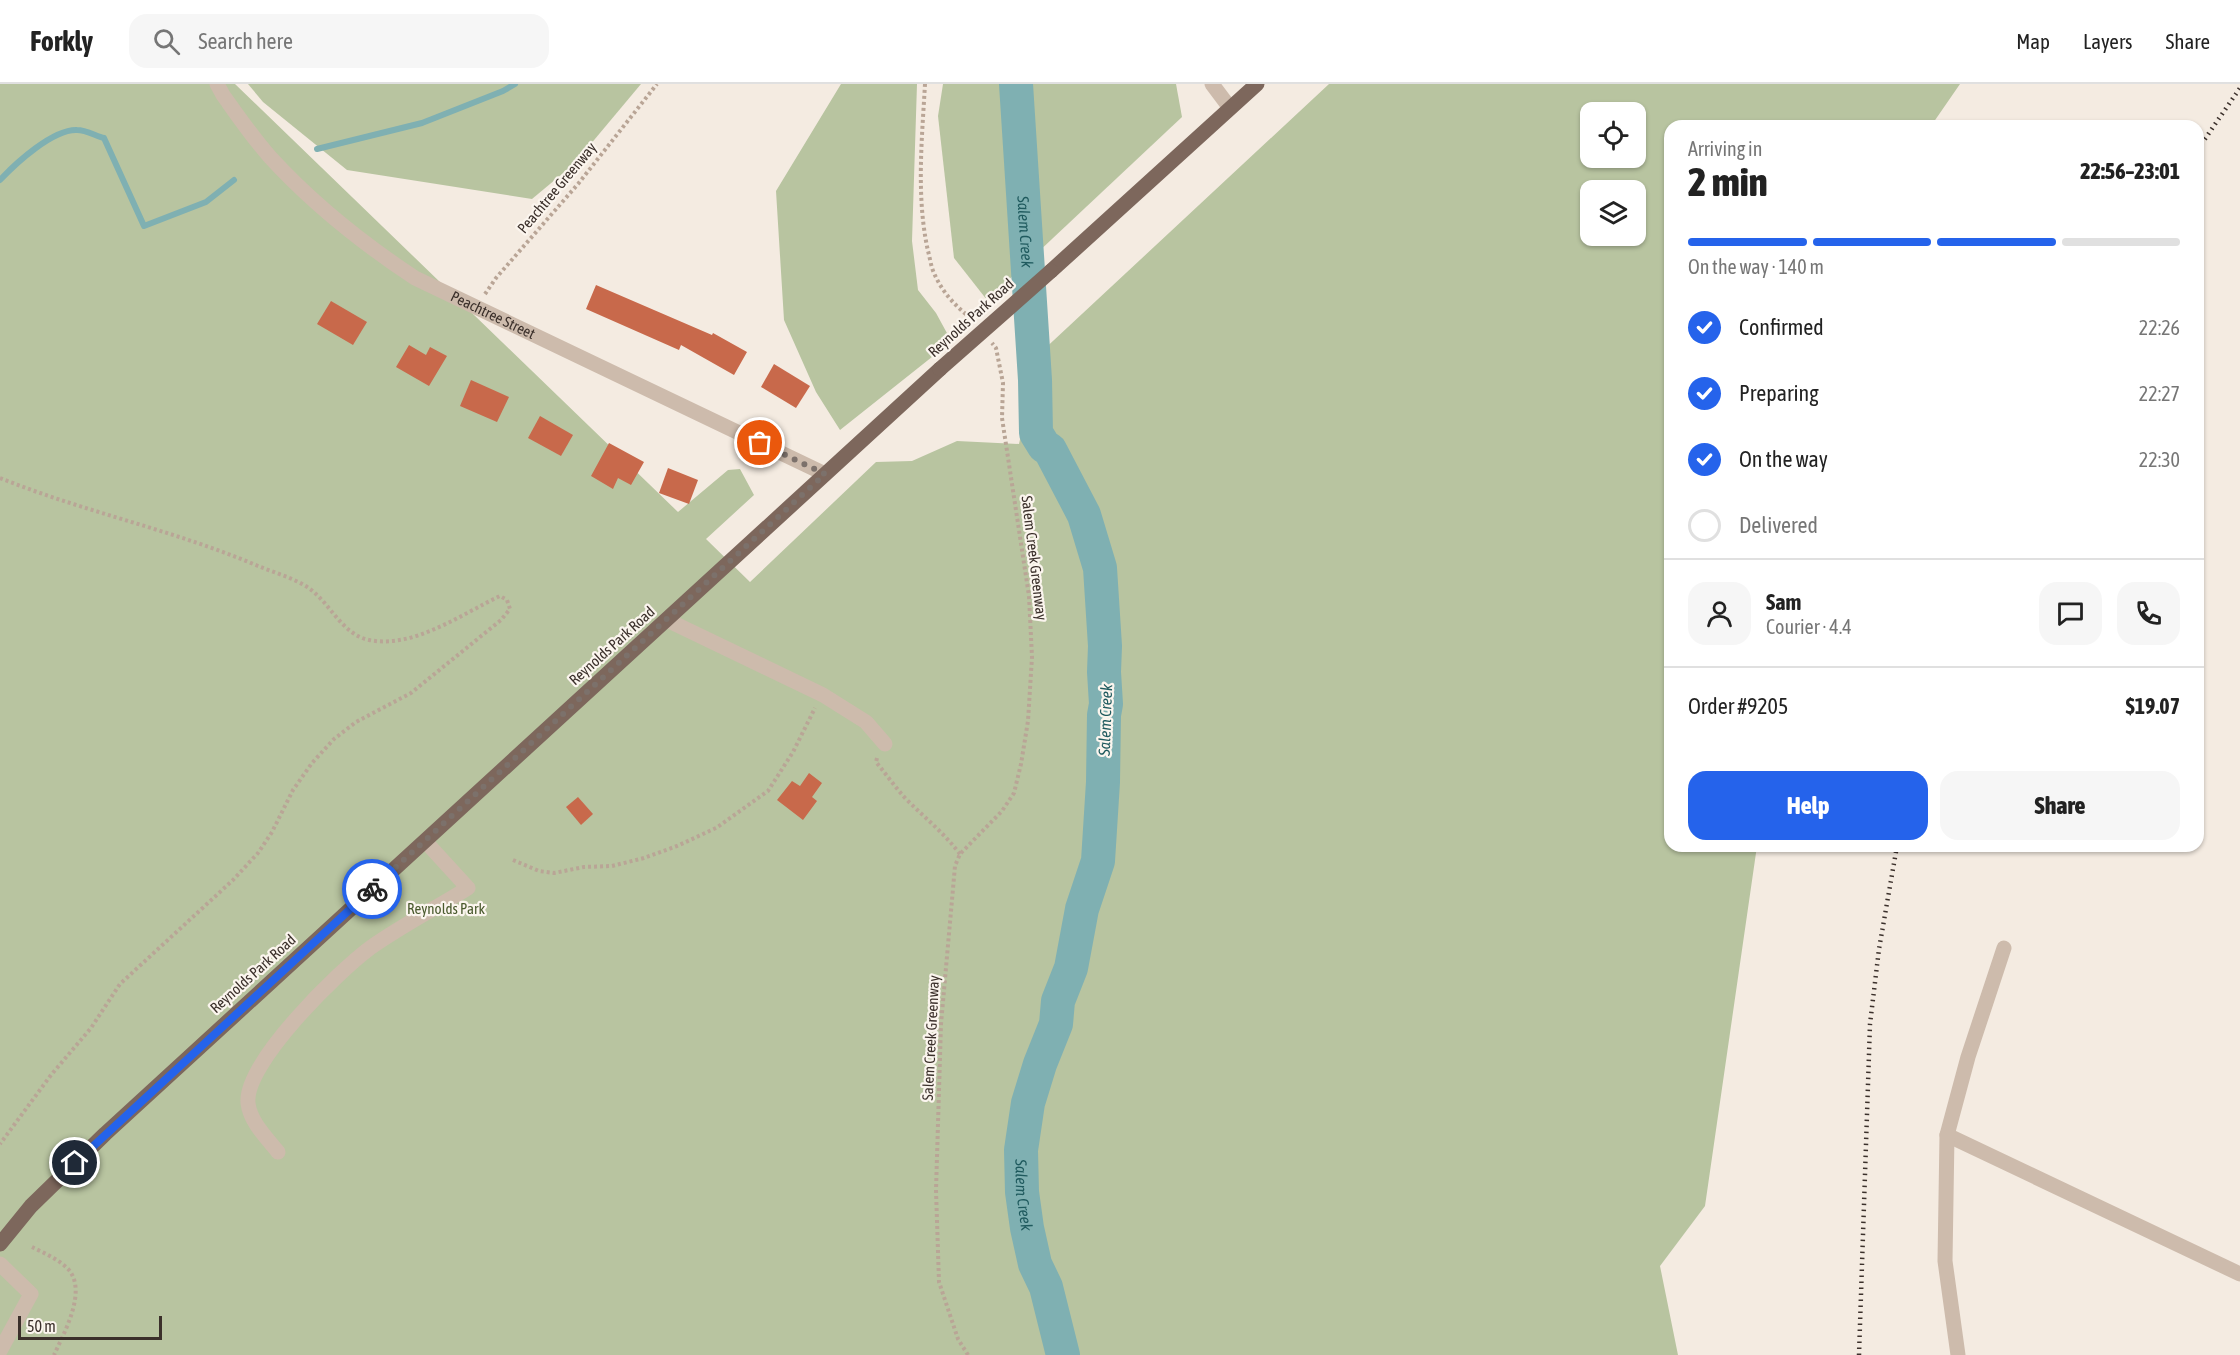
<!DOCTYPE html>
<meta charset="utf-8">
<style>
:root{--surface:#fff;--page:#f6f6f6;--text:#222;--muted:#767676;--line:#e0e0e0;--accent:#2563eb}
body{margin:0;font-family:"Asap Condensed",sans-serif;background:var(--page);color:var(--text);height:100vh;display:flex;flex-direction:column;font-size:22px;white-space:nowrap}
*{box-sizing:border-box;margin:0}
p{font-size:20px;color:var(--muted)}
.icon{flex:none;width:33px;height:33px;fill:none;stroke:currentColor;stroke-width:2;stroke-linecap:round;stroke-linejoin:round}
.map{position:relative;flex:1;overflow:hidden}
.drawer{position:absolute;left:1664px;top:36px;width:540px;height:732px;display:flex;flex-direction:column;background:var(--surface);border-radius:18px;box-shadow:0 2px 4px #0004}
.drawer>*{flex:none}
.controls{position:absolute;left:1580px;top:18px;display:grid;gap:12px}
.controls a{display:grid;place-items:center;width:66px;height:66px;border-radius:12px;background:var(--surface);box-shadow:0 2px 4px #0004;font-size:30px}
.scale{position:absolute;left:18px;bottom:15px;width:144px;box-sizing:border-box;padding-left:6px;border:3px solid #3b302b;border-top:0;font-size:16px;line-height:21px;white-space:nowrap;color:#3b302b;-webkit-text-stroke:4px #fbf5ee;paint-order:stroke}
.pin{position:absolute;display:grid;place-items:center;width:51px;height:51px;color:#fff;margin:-26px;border:3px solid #fff;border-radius:50%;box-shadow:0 2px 6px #0007}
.courier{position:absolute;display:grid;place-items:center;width:60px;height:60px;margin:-30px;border:4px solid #2563eb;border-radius:50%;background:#fff;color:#222;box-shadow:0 2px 8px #0007}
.overview em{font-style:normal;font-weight:800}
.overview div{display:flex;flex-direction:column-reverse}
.overview{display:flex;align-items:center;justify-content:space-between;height:102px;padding:0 24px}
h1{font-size:39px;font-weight:800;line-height:45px}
.bar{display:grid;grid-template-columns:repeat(4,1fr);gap:9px 6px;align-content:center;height:72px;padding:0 24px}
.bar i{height:8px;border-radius:4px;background:var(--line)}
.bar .active{background:var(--accent)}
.bar p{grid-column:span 4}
.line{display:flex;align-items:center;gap:15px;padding:0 24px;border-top:2px solid var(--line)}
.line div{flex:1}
.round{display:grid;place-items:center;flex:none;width:63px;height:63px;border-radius:18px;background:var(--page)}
ol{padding:0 24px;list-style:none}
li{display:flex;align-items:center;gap:18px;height:66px}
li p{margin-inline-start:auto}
li .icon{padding:6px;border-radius:50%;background:var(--accent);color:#fff;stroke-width:4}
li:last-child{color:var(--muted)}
li i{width:33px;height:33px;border:3px solid var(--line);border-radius:50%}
.cta{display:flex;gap:12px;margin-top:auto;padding:12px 24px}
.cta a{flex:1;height:69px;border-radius:18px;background:var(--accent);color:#fff;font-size:24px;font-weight:800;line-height:69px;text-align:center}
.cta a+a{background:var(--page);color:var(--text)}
header{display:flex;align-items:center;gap:36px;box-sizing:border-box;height:84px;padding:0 30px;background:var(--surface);border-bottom:2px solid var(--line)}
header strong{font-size:28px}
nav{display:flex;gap:33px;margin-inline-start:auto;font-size:21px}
.search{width:420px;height:54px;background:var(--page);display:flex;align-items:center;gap:15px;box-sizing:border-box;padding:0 21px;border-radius:18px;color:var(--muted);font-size:22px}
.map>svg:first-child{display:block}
.green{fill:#b8c4a0;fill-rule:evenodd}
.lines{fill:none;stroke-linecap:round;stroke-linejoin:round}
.stream{stroke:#7fb0b2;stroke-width:6}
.river{stroke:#7fb0b2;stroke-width:34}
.building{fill:#c8694b}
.path{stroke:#b9a596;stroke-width:4;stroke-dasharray:3 3;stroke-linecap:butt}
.minor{stroke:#cdbbac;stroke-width:15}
.major{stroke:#7d675c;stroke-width:15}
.rail{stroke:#3b302b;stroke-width:4.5;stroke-dasharray:1.5 4.5;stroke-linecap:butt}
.major-bridge{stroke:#7d675c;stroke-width:15}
.done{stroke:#7c716b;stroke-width:6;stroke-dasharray:0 10.8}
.route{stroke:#2563eb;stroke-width:8}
.labels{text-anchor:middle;stroke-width:4.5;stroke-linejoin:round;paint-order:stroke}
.street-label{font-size:15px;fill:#3b302b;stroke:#fbf5ee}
.park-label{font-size:15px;fill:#4a5a2e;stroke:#fbf5ee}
.water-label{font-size:16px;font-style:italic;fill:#1f5a5e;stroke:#fbf5ee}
</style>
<header>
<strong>Forkly</strong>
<div class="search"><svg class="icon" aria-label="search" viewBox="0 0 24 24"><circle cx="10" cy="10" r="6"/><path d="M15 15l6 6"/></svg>Search here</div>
<nav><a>Map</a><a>Layers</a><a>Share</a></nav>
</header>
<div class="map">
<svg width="2240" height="1271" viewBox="0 0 2240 1271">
<rect width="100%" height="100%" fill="#f4ebe1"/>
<g class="green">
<path d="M0 0H235L678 428 728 386 740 385 754 411 706 455 750 498 876 378 912 377 957 357 1019 360 1039 270 1329 0H1960L1931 42H1670V762H1757L1705 1122 1660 1182 1678 1271H0ZM1590 28H1635V74H1590ZM1590 106H1635V152H1590Z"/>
<polygon points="248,0 641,0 574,80 532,115 347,86 263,18"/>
<polygon points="841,0 917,0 912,157 918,206 936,229 948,251 942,265 840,346 816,308 784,236 776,107"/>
<polygon points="943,0 1176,0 1182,33 987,216 954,174 938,32"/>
</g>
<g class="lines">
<g class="stream">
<polyline points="317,65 422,39 503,7 515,0"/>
<path d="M0 96C16 79 53 45 77 46 86 46 96 52 104 54L144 142 206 118 234 96"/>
</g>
<path class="river" id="s1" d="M1016 0 1035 296 1036 349 1044 362 1050 366 1084 431 1100 484 1105 562 1104 588 1106 620 1104 631 1103 698 1098 777 1082 825 1071 884 1058 917 1056 940 1040 980 1028 1019 1021 1066 1022 1108 1027 1144 1035 1180 1046 1203 1063 1271"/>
</g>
<g class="building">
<polygon points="596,201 712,251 713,249 747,268 734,291 681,261 679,266 586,225"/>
<polygon points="331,217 367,238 353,261 317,240"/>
<polygon points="409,261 426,271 430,263 447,272 429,302 396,283"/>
<polygon points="774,280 810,302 796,324 761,303"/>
<polygon points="471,296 509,313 497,338 460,322"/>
<polygon points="540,332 573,351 561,372 528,354"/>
<polygon points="609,359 644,378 631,401 618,394 613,405 591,392"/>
<polygon points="668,384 698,396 689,420 659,409"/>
<polygon points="809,689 822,699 812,713 817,717 803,736 777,716 792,697 800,702"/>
<polygon points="578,713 593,730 581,741 566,723"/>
</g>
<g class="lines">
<g class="path">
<path d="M925 0C922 55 916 113 928 167 930 174 931 183 934 189 942 208 956 223 972 235"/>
<polyline points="485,210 496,194 578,100 657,0"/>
<path d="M0 394C84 428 174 446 258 482 273 488 290 493 304 501 329 515 340 550 369 556 413 565 462 530 500 512L507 516 510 525 501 536 411 609 356 638 334 655 312 679 293 706 272 748 258 769 233 796 120 900 91 944 51 991 0 1060"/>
<path d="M877 674 876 678C886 690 895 703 906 715 925 734 944 749 960 770"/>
<polyline points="513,776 539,787 554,789 584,783 612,782 644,774 677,762 716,744 768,707 793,668 815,624"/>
<path d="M32 1163C44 1169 60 1176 69 1186 87 1208 64 1249 54 1271"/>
<polyline points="968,1271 958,1255 939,1198 936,1106 941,940 955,782 960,770 1002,727 1014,709 1021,680 1028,637 1032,573 1029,512 1002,334 1003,299 996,264 992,259"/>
</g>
<g class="minor">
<path id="s2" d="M217 0 223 11C238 32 253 54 270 73 313 120 362 159 415 194L825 390"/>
<polyline points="1212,0 1230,24"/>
<polyline points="667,536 823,611 866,638 885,660"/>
<polyline points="1947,1051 2240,1190"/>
<path d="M278 1068C267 1054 250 1038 248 1019 244 979 339 887 370 864 401 842 436 824 468 804L425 757"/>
<polyline points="0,1180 31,1210 0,1267"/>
<polyline points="1958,1271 1945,1177 1947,1051 1968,973 2004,864"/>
</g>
<g class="major">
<polyline points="1051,187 1257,0"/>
<polyline points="0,1160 31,1122 105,1050 940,285"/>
</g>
<g class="rail">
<polyline points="2198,65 2240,4"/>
<polyline points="1859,1271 1870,940 1879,865 1897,762"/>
</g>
<polyline class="major-bridge" points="940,285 1051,187"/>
</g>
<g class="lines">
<polyline class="done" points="372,805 825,390 760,359"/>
<polyline class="route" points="75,1079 372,805"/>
</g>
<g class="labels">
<g class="street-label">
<text transform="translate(557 104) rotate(-50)" y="5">Peachtree Greenway</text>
<text dy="5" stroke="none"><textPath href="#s2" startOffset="366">Peachtree Street</textPath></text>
<text transform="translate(971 234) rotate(-42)" y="5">Reynolds Park Road</text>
<text transform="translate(1034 474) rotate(83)" y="5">Salem Creek Greenway</text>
<text transform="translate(612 562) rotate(-42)" y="5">Reynolds Park Road</text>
<text transform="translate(253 890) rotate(-42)" y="5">Reynolds Park Road</text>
<text transform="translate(931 954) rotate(-87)" y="5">Salem Creek Greenway</text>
</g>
<g class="park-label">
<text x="446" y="830">Reynolds Park</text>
</g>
<g class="water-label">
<text dy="6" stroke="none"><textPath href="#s1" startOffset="148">Salem Creek</textPath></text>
<text transform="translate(1105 636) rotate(-88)" y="6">Salem Creek</text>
<text dy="6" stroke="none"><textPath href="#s1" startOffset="1140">Salem Creek</textPath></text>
</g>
</g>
</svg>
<div class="controls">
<a><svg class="icon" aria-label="locate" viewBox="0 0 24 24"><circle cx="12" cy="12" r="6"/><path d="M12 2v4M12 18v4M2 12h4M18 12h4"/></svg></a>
<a><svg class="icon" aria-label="layers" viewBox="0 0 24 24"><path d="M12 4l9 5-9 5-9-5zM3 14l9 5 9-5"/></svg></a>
</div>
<div class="scale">50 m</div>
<div class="pin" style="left:760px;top:359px;background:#ea580c"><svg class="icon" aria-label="bag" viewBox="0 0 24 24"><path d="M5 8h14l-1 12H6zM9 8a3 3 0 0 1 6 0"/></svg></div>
<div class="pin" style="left:75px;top:1079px;background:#1f2937"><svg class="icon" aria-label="home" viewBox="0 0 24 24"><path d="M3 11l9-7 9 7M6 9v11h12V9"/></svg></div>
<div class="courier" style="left:372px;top:805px"><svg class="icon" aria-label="bike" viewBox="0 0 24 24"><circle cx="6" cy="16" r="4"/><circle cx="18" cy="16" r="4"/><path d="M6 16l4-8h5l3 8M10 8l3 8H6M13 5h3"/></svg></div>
<section class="drawer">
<div class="overview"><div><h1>2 min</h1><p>Arriving in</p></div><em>22:56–23:01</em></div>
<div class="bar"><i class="active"></i><i class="active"></i><i class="active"></i><i></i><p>On the way · 140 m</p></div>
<ol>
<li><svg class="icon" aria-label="check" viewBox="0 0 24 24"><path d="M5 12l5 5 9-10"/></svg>Confirmed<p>22:26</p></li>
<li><svg class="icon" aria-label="check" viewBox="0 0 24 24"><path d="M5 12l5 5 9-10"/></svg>Preparing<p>22:27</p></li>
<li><svg class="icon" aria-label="check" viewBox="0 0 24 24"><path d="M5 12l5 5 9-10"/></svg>On the way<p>22:30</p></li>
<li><i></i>Delivered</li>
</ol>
<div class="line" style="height:108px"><a class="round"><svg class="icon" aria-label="person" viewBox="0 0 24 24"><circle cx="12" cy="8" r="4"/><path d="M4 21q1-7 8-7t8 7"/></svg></a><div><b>Sam</b><p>Courier · 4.4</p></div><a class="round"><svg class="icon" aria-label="chat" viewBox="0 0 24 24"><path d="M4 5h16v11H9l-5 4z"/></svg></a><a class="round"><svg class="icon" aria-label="phone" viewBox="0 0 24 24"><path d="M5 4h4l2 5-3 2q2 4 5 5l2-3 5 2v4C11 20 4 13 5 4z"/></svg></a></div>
<div class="line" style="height:78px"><div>Order #9205</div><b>$19.07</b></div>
<div class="cta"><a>Help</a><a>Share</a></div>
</section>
</div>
